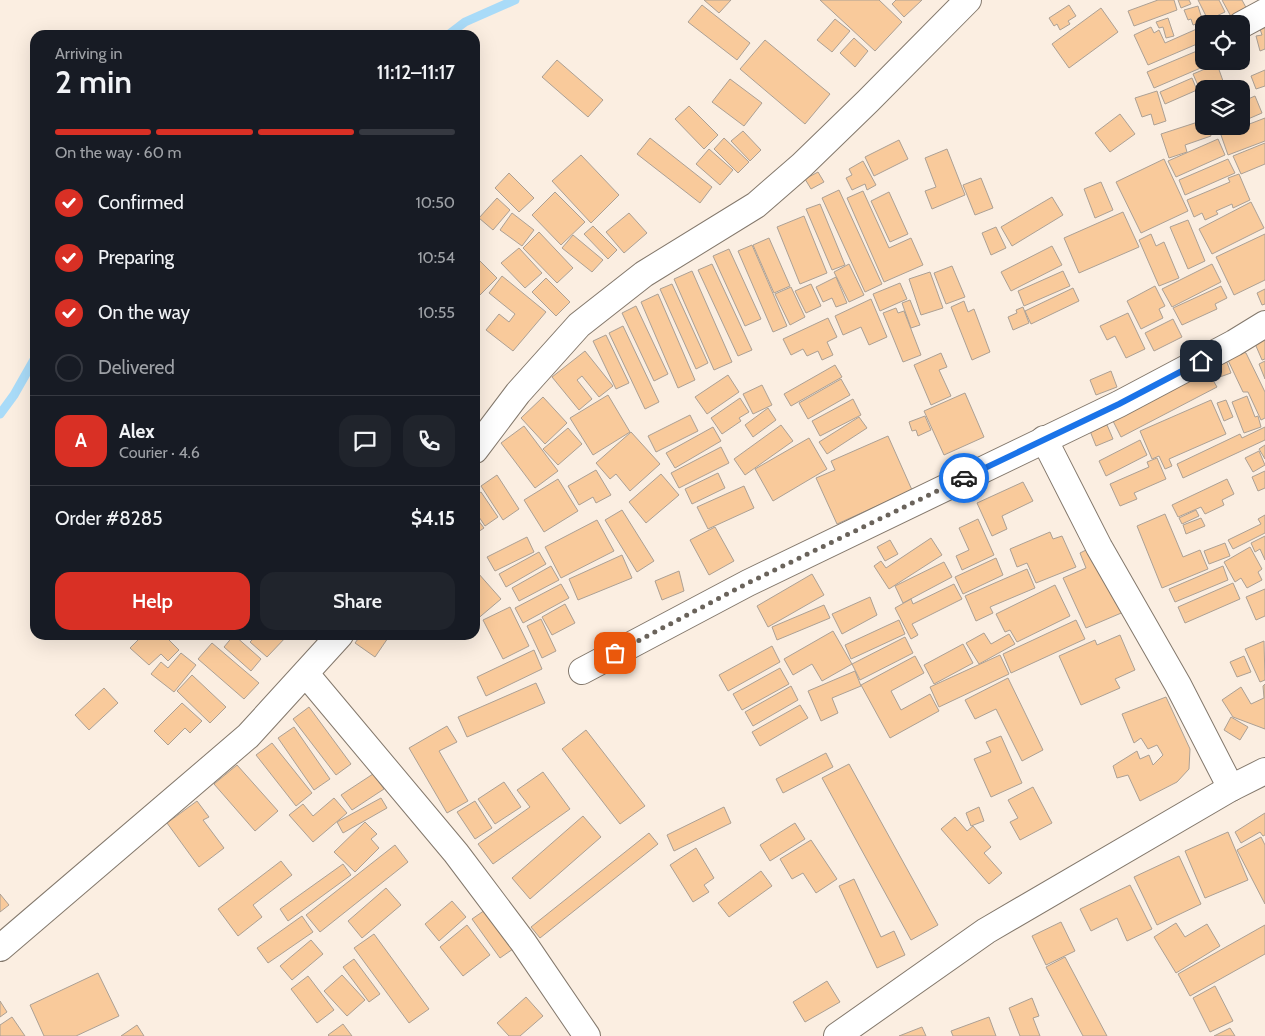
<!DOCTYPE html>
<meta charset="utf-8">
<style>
:root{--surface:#171b24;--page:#20242c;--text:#f1f3f6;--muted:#9ea1a6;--line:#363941;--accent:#d93025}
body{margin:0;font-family:Cabin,sans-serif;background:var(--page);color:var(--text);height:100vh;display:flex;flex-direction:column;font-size:19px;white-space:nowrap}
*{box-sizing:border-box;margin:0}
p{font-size:16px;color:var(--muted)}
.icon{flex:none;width:28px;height:28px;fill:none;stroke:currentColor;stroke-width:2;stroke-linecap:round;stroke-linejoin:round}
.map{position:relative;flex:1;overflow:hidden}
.side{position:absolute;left:30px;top:30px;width:450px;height:610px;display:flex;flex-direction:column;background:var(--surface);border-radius:15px;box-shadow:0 5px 20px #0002}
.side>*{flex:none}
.buttons{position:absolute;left:1195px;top:15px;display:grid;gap:10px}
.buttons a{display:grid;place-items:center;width:55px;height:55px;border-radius:10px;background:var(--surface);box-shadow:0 5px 20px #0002;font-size:25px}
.pin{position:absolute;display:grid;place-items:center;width:42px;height:42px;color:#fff;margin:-21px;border-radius:10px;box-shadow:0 2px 8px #0006}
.courier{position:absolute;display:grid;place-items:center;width:50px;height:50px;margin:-25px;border:4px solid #1a73e8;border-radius:50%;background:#fff;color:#222;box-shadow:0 1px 6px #0007}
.overview em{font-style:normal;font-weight:600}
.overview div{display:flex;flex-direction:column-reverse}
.overview{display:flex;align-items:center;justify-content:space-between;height:85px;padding:0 25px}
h1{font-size:32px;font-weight:600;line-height:38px}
.bar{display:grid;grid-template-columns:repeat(4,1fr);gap:8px 5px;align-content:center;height:60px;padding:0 25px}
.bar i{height:6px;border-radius:4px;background:var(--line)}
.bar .current{background:var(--accent)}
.bar p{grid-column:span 4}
.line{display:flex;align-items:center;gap:12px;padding:0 25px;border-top:1px solid var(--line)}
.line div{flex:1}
.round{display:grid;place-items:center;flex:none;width:52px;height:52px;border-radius:15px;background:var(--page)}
ol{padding:0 25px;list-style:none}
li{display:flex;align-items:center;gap:15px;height:55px}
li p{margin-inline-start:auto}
li .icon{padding:5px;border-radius:50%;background:var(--accent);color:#fff;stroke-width:4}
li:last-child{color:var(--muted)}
li i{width:28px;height:28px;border:2px solid var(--line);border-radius:50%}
.primary-button{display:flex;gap:10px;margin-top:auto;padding:10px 25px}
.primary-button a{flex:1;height:58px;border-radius:15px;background:var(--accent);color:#fff;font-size:20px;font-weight:600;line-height:58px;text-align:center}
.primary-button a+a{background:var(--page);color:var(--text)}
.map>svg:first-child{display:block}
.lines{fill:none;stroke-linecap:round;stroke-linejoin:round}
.stream{stroke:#a9dbf8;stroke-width:9}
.building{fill:#f9ca9b;stroke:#aca094}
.street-casing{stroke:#83786c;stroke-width:28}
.street{stroke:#fff;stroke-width:26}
.done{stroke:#6a635b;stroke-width:5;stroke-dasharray:0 9}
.route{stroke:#1a73e8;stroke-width:6}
</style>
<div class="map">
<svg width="1265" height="1036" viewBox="0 0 1265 1036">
<rect width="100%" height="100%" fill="#fbeee1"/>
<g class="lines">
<g class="stream">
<polyline points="448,35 465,22 515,0"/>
<polyline points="0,414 14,395 35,358"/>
</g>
</g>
<g class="building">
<polygon points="704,0 731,0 719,13"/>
<polygon points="820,0 879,0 902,22 875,51"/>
<polygon points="896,0 922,0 904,17 892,4"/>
<polygon points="1158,0 1174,0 1177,10 1134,26 1128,11"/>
<polygon points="1178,0 1189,0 1191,4 1181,8"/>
<polygon points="1198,0 1219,0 1225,12 1208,20"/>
<polygon points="1222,0 1242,0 1251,17 1235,24"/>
<polygon points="702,5 750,43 737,60 688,22"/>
<polygon points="1069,5 1076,16 1068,21 1070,24 1060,30 1057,24 1054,26 1049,18"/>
<polygon points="1198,6 1203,22 1193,25 1191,19 1188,20 1184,10"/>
<polygon points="1101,8 1118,32 1069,68 1052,44"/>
<polygon points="1168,18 1174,36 1166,38 1163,27 1159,28 1156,22"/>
<polygon points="835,19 850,31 832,52 817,40"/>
<polygon points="1265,25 1265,49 1260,51 1256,36 1262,35 1259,26"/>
<polygon points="1151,27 1154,33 1159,30 1165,43 1199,28 1204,41 1148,65 1134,35"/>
<polygon points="854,38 868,51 855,67 840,53"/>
<polygon points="765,40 830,94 805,124 740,69"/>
<polygon points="1204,48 1204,61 1217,61 1154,88 1147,72"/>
<polygon points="557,60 603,100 588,117 542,77"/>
<polygon points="1217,64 1223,81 1200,90 1193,74"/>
<polygon points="1265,70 1265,86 1256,89 1251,76"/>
<polygon points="1192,78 1197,90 1165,104 1160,92"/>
<polygon points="730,79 762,103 744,126 712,102"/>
<polygon points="1242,82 1248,97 1241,100 1241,89 1223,89"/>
<polygon points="1157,91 1166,121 1154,125 1151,114 1142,117 1135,98"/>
<polygon points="1255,96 1262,113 1241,122 1241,102"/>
<polygon points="689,106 718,135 704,149 675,119"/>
<polygon points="1120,114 1135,134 1110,152 1095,133"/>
<polygon points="1265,118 1265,141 1228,155 1221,135"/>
<polygon points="1204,120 1204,126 1208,126 1211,136 1185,145 1187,152 1169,158 1161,134"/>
<polygon points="1214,126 1232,126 1217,133"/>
<polygon points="743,131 761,150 750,161 731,141"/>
<polygon points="650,138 712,187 700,203 637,154"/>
<polygon points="724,138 749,162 738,173 714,149"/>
<polygon points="1218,139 1225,155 1176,177 1168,161"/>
<polygon points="899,140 908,159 874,176 865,157"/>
<polygon points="1265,143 1265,164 1241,174 1233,156"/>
<polygon points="709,149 733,170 720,185 696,164"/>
<polygon points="947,149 965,195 932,209 925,191 936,187 925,158"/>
<polygon points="581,155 619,195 591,223 552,181"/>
<polygon points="1164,159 1188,211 1141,233 1116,182"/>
<polygon points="1228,159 1235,173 1185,195 1179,180"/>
<polygon points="863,161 876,185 867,190 865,184 852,190 846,178 852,175 849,169"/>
<polygon points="818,172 824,182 811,189 805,179"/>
<polygon points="509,173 534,198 519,212 495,188"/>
<polygon points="1239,174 1250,200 1233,208 1232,204 1216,211 1218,214 1205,220 1202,213 1194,217 1187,200 1230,182 1228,178"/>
<polygon points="981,178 993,208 975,215 963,185"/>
<polygon points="1101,182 1113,210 1095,218 1084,189"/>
<polygon points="839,190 882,284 865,292 822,198"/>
<polygon points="863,191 889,248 911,238 923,265 884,282 847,198"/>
<polygon points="555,192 585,222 561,245 532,215"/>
<polygon points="889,192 908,234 890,242 871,201"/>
<polygon points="1052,197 1063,215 1012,246 1001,227"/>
<polygon points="497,198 510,210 493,230 479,218"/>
<polygon points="1251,202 1264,228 1212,254 1199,229"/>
<polygon points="820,204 845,265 832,270 806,209"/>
<polygon points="1123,212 1139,247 1079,273 1064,238"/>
<polygon points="512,213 534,230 522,246 500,230"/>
<polygon points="629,213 647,233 624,253 606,232"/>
<polygon points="804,216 827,273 800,284 777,227"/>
<polygon points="1188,220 1205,261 1188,269 1170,227"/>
<polygon points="593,226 617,250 608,259 584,234"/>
<polygon points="996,227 1006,248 991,255 982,233"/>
<polygon points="539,232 573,268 557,283 523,248"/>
<polygon points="1151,234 1156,246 1164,242 1179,278 1159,286 1139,240"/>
<polygon points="1265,234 1265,280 1234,295 1216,257"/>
<polygon points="573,235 603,260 592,272 562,248"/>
<polygon points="769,238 790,286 774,293 753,245"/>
<polygon points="752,245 787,326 773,332 738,251"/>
<polygon points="1052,246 1062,265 1011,291 1001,272"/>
<polygon points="519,248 542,273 525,288 501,263"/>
<polygon points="729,249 761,319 745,326 713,256"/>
<polygon points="480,261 497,278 475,300 475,266"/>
<polygon points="712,264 752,350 738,356 698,270"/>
<polygon points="849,264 864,295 849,302 834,272"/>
<polygon points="1212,264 1221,282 1172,307 1162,289"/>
<polygon points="952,266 965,297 946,304 934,273"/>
<polygon points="692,271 732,362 714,370 674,279"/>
<polygon points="1063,271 1070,286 1024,306 1018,291"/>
<polygon points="930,272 943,308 921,315 909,279"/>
<polygon points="502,276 546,312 513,351 486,330 499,314 509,322 515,314 489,293"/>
<polygon points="836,277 847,303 836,307 832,298 823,302 816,287"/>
<polygon points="546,278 570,302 556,316 532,292"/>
<polygon points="900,283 907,299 880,311 873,294"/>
<polygon points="672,284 708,363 696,369 660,289"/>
<polygon points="811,284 821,306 806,313 795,291"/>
<polygon points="1155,286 1165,306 1159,309 1163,318 1141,329 1127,301"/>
<polygon points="1221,286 1227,298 1215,304 1217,309 1182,325 1173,308"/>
<polygon points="791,287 805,317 790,325 775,294"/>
<polygon points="1073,288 1079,301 1031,324 1025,311"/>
<polygon points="1265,289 1265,304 1262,305 1257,293"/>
<polygon points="658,294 695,380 678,388 641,302"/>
<polygon points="871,299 887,337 869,345 861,327 843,335 835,316"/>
<polygon points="910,300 920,325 911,328 902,303"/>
<polygon points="964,301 968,312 974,309 990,352 972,360 951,307"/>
<polygon points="636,306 668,374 654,381 622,313"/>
<polygon points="1023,307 1029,323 1013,330 1008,317 1017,313 1016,310"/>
<polygon points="896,308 898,313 904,311 921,355 903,362 883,313"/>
<polygon points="1128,313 1145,349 1126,358 1115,336 1107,340 1100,326"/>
<polygon points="828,318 837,337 827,342 833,355 822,360 818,351 807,356 803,349 791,355 783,339"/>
<polygon points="1173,319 1182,337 1154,351 1145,333"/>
<polygon points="623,326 659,402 645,409 609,333"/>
<polygon points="1265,334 1265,359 1262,360 1253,339"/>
<polygon points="606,335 629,383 616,389 593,341"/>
<polygon points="1235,350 1246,353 1265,392 1265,418 1261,420 1248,392 1243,392 1226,356"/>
<polygon points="585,351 613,386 599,397 582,376 577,380 592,399 579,410 552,377"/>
<polygon points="941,353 947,367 939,370 951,396 931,405 914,365"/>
<polygon points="1226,360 1231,373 1217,378 1212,365"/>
<polygon points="1265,361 1265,379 1259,364"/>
<polygon points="835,365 842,377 791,406 784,394"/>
<polygon points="1207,370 1217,387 1121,437 1112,419"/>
<polygon points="1111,371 1117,387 1096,395 1090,380"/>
<polygon points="728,375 739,392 707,414 695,397"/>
<polygon points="841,379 850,395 808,419 799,403"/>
<polygon points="762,385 772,405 753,414 743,394"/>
<polygon points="965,393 984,437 944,455 924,411"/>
<polygon points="608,395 630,432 593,455 570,418"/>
<polygon points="1247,396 1255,417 1258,416 1261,427 1244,433 1232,402"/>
<polygon points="543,397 567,423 545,444 521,418"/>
<polygon points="740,398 749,412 739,418 741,421 722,434 711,418"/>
<polygon points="853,399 861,415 820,436 812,421"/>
<polygon points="1211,400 1226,434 1169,459 1172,466 1165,469 1159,456 1152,459 1140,431"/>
<polygon points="1226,400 1233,417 1224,421 1217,403"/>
<polygon points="768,408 776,420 753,437 745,425"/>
<polygon points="690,415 698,431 656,452 648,436"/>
<polygon points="925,416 931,430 918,436 916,430 912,431 909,422"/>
<polygon points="859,417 867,428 827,454 819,442"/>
<polygon points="781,425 793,441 745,475 734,459"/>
<polygon points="1107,425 1113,439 1096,446 1090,431"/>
<polygon points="524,426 558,471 535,488 501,443"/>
<polygon points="713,427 721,441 675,468 666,453"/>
<polygon points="1265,427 1265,440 1183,478 1177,464 1240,434 1242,438"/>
<polygon points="568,428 582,444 558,465 543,449"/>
<polygon points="631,432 660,464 630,491 616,474 610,479 596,463"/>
<polygon points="888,436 912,490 837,524 816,478 835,470 831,461"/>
<polygon points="809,438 827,469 773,501 755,469"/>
<polygon points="1140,440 1147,455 1106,476 1099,461"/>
<polygon points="1265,445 1265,459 1259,449"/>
<polygon points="721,447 729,463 679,488 671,473"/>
<polygon points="1259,451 1265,465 1253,472 1245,458"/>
<polygon points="1157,458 1166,479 1134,493 1137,499 1120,506 1110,484 1149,467 1147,462"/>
<polygon points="596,470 611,495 596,503 593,497 579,505 568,486"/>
<polygon points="1265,471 1265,488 1258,491 1252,477"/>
<polygon points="718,473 725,488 692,504 685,489"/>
<polygon points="661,474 679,495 646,523 629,502"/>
<polygon points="497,475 519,509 503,520 481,486"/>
<polygon points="558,479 578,511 544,532 524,500"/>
<polygon points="1227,479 1234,494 1222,500 1224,505 1205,514 1201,507 1178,517 1172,505"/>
<polygon points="1023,482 1033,501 1002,516 1007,529 992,536 977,503"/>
<polygon points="744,486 754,508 708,529 697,507"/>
<polygon points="481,492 498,517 485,526 475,511 475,496"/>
<polygon points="622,510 654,561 637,572 605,520"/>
<polygon points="1196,510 1199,516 1182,524 1179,518"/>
<polygon points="1165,514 1183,557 1200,550 1208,569 1162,588 1137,526"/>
<polygon points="1265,515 1265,533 1233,549 1228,540 1261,524 1258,519"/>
<polygon points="475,516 484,528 475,534"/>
<polygon points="1201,518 1205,526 1186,534 1183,525"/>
<polygon points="978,519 994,555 962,570 956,556 969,550 959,528"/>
<polygon points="597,520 614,551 561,578 545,547"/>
<polygon points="715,527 734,561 709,575 690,540"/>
<polygon points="1050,532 1053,539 1062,536 1076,567 1036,583 1027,563 1017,567 1010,549"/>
<polygon points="1265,536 1265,560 1260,549 1255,552 1251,543"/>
<polygon points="527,537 534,552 495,571 487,557"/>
<polygon points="931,538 942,555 889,589 874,566 881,561 886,568"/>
<polygon points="890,540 898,554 885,561 877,547"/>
<polygon points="1225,543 1230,556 1209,564 1204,551"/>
<polygon points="1250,547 1262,569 1258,572 1262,580 1247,588 1241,578 1235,582 1224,562"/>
<polygon points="1090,548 1126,611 1086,628 1063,578 1086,568 1080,553"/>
<polygon points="539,552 546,564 506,587 499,574"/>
<polygon points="622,555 632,578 578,600 569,579"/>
<polygon points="996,558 1003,575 963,594 955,577"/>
<polygon points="944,562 952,577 903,603 895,586"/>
<polygon points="551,566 559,580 519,601 512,588"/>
<polygon points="1223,566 1228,580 1175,602 1169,589"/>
<polygon points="1027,569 1035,588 990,607 993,613 976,621 965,596"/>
<polygon points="679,571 684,591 662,600 655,581"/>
<polygon points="478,573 501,599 475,621 475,576"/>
<polygon points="812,574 824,595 768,627 757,606"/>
<polygon points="1233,583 1240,599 1185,623 1178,607"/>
<polygon points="561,584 569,598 523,623 515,608"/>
<polygon points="954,584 962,599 912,624 918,635 911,639 895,608 911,599 913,604"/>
<polygon points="1055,585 1070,616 1017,642 1010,630 1005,632 996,614"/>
<polygon points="1265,589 1265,616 1256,620 1246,597"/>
<polygon points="870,597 877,615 842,634 832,614"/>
<polygon points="565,604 575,623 552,635 542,617"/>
<polygon points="824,605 830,618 777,640 772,627"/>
<polygon points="510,607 529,646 503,659 483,620"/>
<polygon points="541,619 556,651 542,658 527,626"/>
<polygon points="899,620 905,634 851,659 845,645"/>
<polygon points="1076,620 1085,639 1011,673 1003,654"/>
<polygon points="833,631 852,664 822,681 812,664 793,675 784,659"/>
<polygon points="984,633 991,644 1009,634 1015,644 979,664 966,643"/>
<polygon points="143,635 164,635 179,650 168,661 161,654 149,665 130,648"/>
<polygon points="234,635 261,659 251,671 224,647"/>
<polygon points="257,635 288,635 267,657 250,642"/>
<polygon points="361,635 390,635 375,657 355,643"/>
<polygon points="1120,635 1135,670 1115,679 1120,688 1081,705 1059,656 1095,640 1097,645"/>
<polygon points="905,637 913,653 860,680 852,664"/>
<polygon points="1264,641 1265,680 1260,682 1245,649"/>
<polygon points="212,643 259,683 244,699 198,659"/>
<polygon points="963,644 973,663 934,684 924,665"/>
<polygon points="772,646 780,662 728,691 719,675"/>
<polygon points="534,650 542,669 486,696 477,677"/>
<polygon points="181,653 196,665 174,692 151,674 161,662 168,668"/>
<polygon points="1000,655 1009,674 939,707 930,687"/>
<polygon points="915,656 924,673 891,691 901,710 930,694 939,711 890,738 861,685"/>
<polygon points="1244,656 1251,672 1237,677 1230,662"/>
<polygon points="780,668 789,684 742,710 733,694"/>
<polygon points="855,671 861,686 832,698 838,713 821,721 808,691"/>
<polygon points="192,675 226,707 210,723 177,691"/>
<polygon points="1008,678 1043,750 1022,761 996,709 975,719 965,700"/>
<polygon points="536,683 545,703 467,737 458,717"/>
<polygon points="1265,684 1265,729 1233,717 1222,700 1241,687 1251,704 1264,698 1263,686"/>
<polygon points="791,686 798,700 753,726 745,712"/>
<polygon points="104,688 118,703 89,730 75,715"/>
<polygon points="1166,697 1190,749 1189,769 1177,782 1140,801 1128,775 1117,778 1113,766 1137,751 1140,759 1149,755 1153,765 1163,755 1157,745 1148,749 1141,738 1134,743 1122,714"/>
<polygon points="182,703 202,721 190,733 185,728 168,745 154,731"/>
<polygon points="800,705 808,718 760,746 752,732"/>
<polygon points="309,707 351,764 336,775 293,719"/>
<polygon points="1231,717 1248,727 1240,740 1224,730"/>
<polygon points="447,726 457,742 439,751 468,801 447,813 409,748"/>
<polygon points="294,727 330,779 314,790 278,738"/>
<polygon points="586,730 645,806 620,824 562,749"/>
<polygon points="1001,736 1022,783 991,797 974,759 991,752 986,742"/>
<polygon points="272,743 312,793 296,806 256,755"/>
<polygon points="826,753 833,767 783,793 776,779"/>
<polygon points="849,764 938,925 911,940 822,778"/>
<polygon points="237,765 278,811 255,831 214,784"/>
<polygon points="543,772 570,809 493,864 478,844 530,807 517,790"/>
<polygon points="373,774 384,789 352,810 341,795"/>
<polygon points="504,782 521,807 495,824 478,799"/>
<polygon points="1033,787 1052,823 1020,840 1010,822 1018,818 1008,800"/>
<polygon points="334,798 347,813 313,842 289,815 303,804 313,816"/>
<polygon points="381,798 387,808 343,833 337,822"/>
<polygon points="197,801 209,817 203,820 224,848 199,867 167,823"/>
<polygon points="475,801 492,828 475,839 457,812"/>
<polygon points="724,807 731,823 674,851 667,835"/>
<polygon points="979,807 984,821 971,826 966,813"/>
<polygon points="1265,813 1265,835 1263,836 1260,832 1241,843 1235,832"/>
<polygon points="583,816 601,837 530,899 512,878"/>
<polygon points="955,817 967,831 973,826 991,847 984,853 1002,873 989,884 941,829"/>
<polygon points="365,822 377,834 371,839 379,848 355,872 334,852"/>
<polygon points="795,823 805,839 770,861 760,845"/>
<polygon points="1228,832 1248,880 1205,898 1185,851"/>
<polygon points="649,833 658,844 540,938 531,927"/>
<polygon points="1261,837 1265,845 1265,904 1237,850"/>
<polygon points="811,840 837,879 816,893 803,873 792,879 780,859"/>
<polygon points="395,845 408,862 320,932 306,915"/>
<polygon points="696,848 714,878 704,885 709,892 693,902 670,865"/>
<polygon points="1179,856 1201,904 1157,925 1134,877"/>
<polygon points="281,861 292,875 253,905 262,917 238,936 218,909"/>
<polygon points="343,864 351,875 288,921 280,909"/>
<polygon points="761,871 772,886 729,917 718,903"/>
<polygon points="854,879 881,937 894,931 905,955 877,968 839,886"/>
<polygon points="1130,885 1152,929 1127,941 1117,918 1091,931 1080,909"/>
<polygon points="386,888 401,905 362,938 348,921"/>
<polygon points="0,894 9,905 0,912"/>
<polygon points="452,901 466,917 439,941 425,924"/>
<polygon points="485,910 513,949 500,958 472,919"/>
<polygon points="302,916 313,932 268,963 257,948"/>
<polygon points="1061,922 1075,951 1046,965 1032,936"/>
<polygon points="1176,923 1185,937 1207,924 1220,946 1176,973 1154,937"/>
<polygon points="467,925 490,955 463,976 440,947"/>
<polygon points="1265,925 1265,954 1190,996 1178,974"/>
<polygon points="374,934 429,1009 409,1023 354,948"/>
<polygon points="311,940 323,954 292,980 280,966"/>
<polygon points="1065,957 1107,1036 1083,1036 1046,967"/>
<polygon points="354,959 380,994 369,1002 343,967"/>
<polygon points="98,973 119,1016 76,1036 44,1036 30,1005"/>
<polygon points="342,975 365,1000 347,1016 324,991"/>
<polygon points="308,976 334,1010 317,1023 291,989"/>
<polygon points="827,981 840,1002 805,1022 793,1002"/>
<polygon points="1215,986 1233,1021 1210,1032 1193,998"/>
<polygon points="526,997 543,1016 520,1036 509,1036 497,1023"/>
<polygon points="1032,998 1039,1016 1033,1018 1040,1036 1020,1036 1009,1008"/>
<polygon points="0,1001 7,1012 0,1017"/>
<polygon points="12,1017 25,1036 0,1036 0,1025"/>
<polygon points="989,1017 996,1036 953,1036 951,1031"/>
<polygon points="343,1024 352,1036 329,1036 328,1035"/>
<polygon points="137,1025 144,1036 121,1036"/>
<polygon points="922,1027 926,1036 899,1036"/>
<polygon points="1230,1028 1235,1036 1214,1036"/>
</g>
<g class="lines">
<g class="street-casing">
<g id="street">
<polyline points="1241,25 1265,12"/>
<polyline points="1044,439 1099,547 1178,685 1231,788"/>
<polyline points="475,450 518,393 579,325 644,274 756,205 802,165 868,101 968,0"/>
<polyline points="582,671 748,583 1119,404 1234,343 1265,324"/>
<polyline points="306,674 456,853 523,942 587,1036"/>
<polyline points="0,948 248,736 340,635"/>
<polyline points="837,1036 986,931 1231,788 1265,771"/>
</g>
</g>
<use href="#street" class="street"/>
</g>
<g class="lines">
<polyline class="done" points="615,653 748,583 964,478"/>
<polyline class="route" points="964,478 1119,404 1201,361"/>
</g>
</svg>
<div class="buttons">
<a><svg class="icon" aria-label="locate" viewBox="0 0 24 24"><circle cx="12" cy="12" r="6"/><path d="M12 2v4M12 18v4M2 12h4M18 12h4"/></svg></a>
<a><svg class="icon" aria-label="layers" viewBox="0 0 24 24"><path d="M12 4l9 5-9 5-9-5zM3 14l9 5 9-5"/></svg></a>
</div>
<div class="pin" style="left:615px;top:653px;background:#ea580c"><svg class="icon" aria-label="bag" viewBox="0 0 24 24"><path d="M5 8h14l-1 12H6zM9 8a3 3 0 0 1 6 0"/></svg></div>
<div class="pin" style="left:1201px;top:361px;background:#1f2937"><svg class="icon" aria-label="home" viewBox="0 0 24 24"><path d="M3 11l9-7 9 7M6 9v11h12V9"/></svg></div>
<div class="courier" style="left:964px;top:478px"><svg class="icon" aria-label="car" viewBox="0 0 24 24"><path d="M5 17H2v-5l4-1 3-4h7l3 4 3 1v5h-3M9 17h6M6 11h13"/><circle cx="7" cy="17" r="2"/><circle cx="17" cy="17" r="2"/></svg></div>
<section class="side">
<div class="overview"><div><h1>2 min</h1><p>Arriving in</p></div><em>11:12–11:17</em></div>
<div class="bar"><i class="current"></i><i class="current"></i><i class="current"></i><i></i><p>On the way · 60 m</p></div>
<ol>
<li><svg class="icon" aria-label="check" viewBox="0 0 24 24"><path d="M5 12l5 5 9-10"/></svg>Confirmed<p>10:50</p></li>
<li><svg class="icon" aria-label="check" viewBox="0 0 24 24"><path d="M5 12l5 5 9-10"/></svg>Preparing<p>10:54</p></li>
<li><svg class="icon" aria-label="check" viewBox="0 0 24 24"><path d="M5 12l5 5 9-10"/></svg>On the way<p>10:55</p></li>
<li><i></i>Delivered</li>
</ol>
<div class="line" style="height:90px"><b class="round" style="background:var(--accent);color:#fff">A</b><div><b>Alex</b><p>Courier · 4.6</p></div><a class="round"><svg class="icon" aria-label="chat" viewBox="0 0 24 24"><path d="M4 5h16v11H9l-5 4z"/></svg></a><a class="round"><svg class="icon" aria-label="phone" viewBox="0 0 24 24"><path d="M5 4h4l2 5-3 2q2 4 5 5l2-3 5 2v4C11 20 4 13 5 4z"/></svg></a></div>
<div class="line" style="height:65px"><div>Order #8285</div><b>$4.15</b></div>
<div class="primary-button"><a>Help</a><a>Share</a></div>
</section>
</div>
